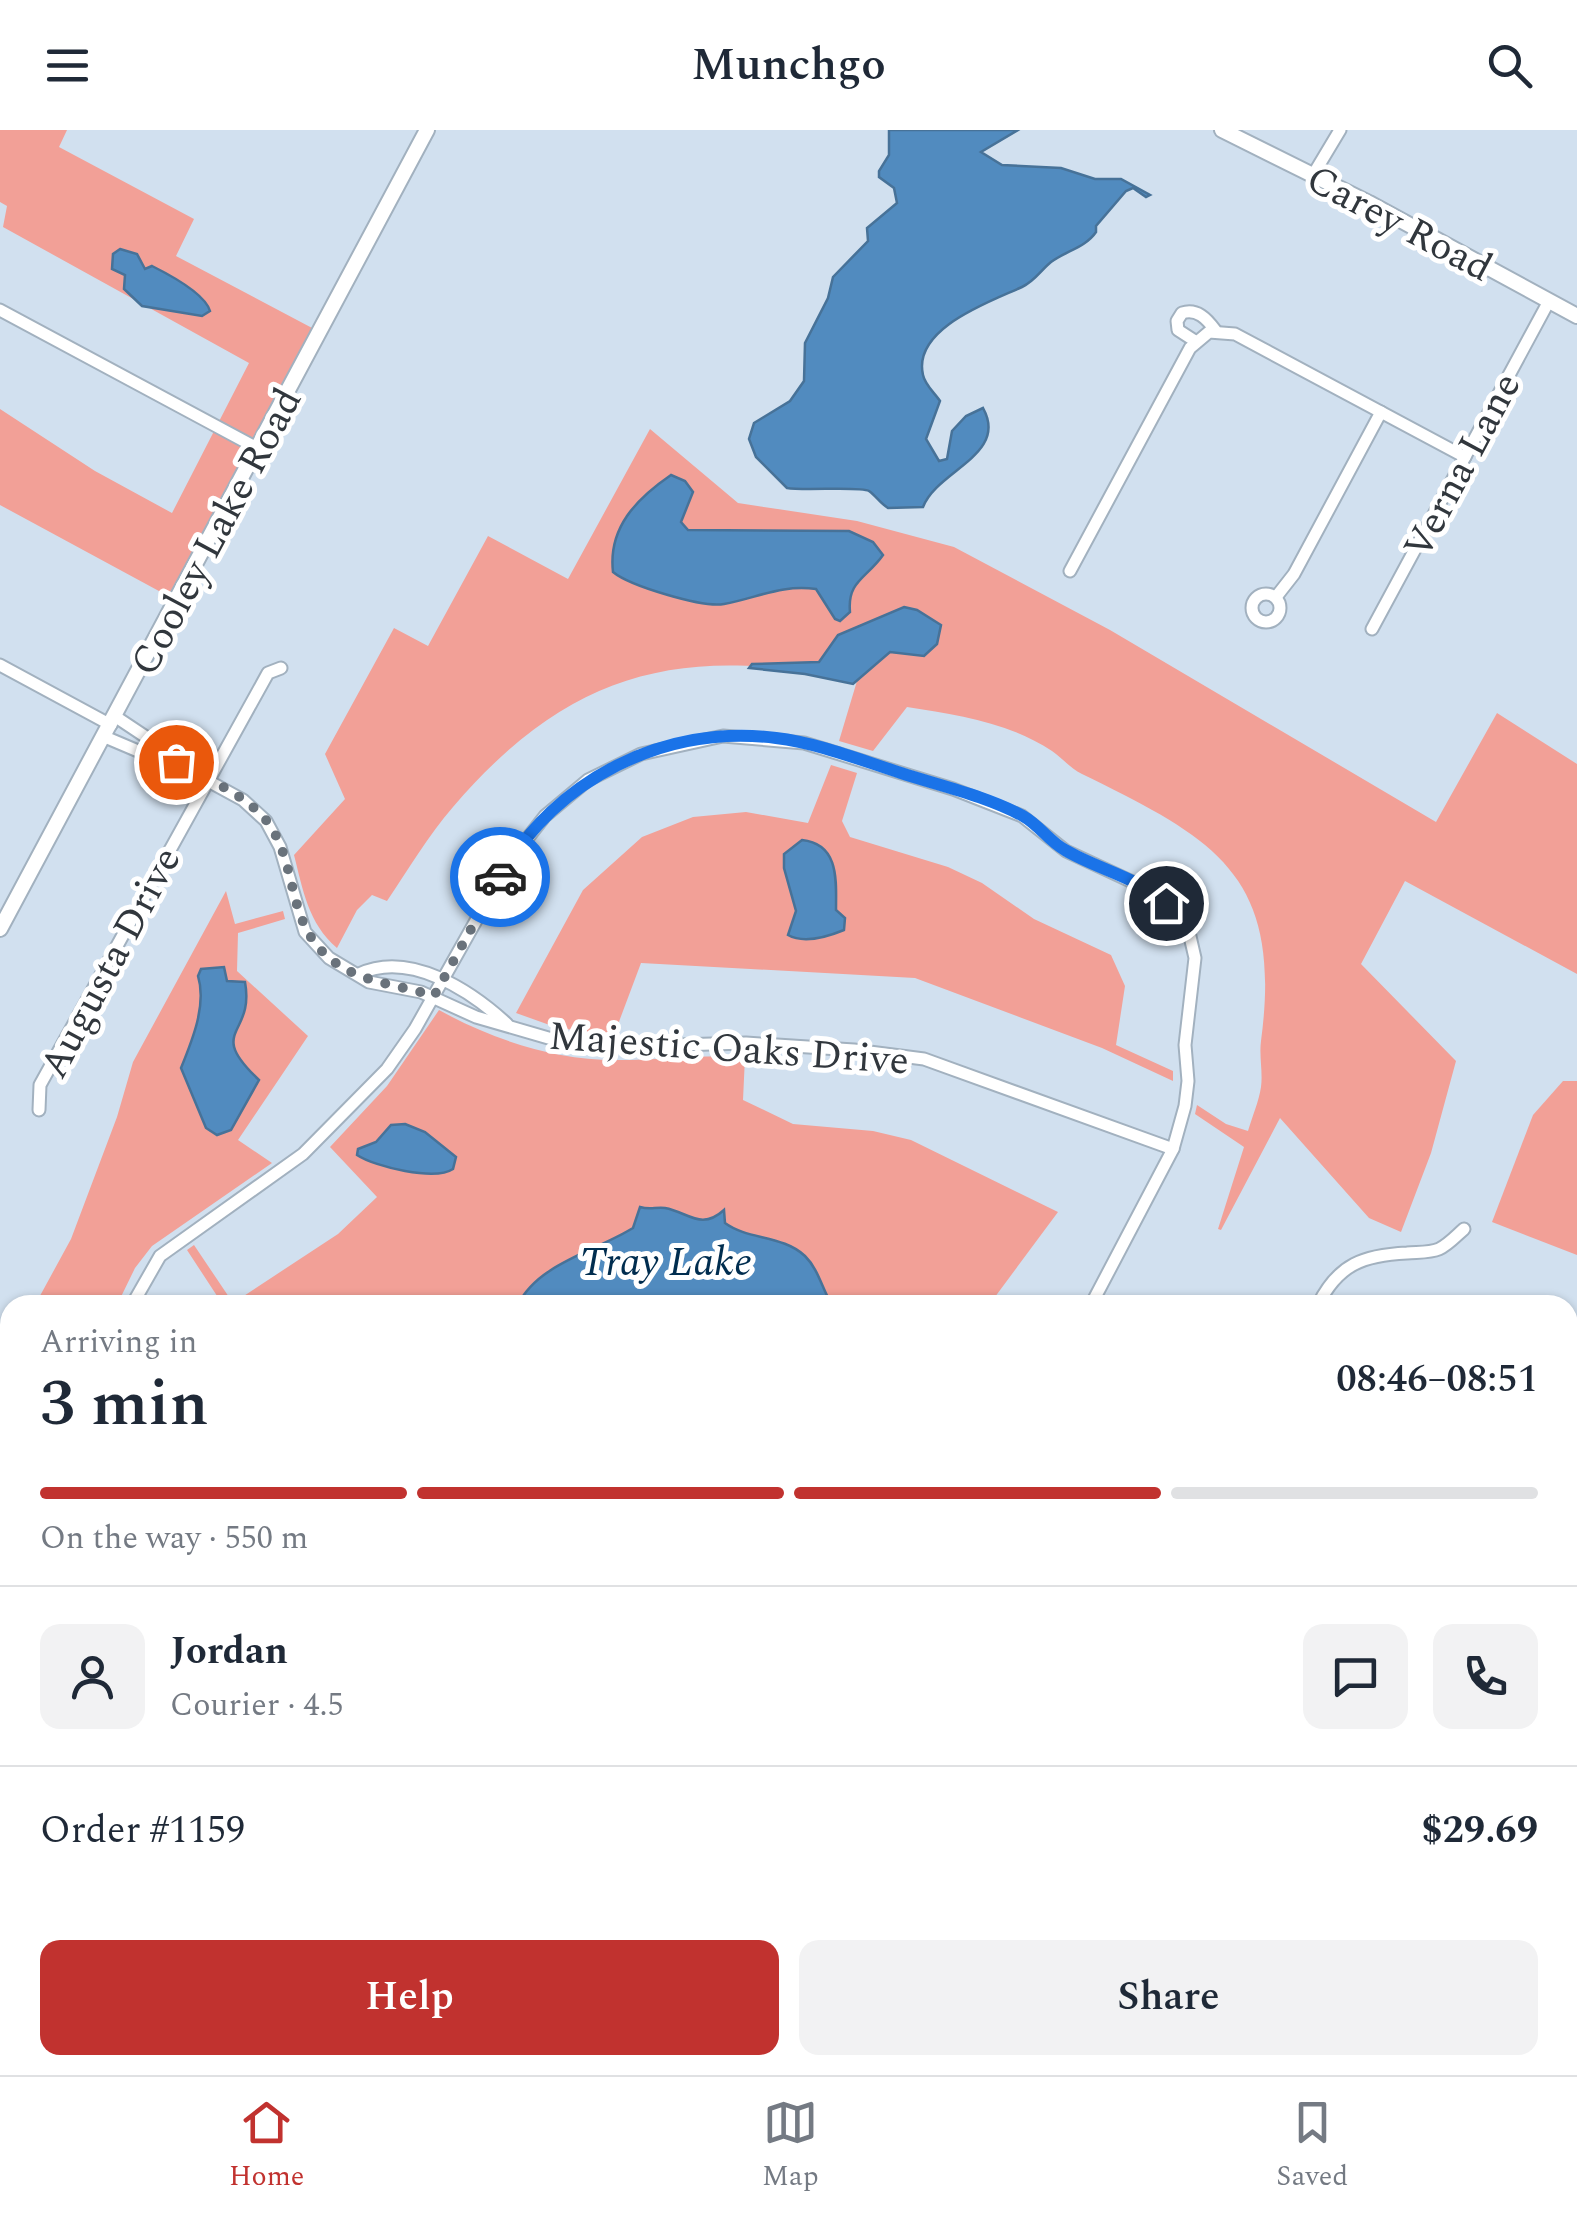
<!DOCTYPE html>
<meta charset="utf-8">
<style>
:root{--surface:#fff;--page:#f2f2f3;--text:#1f2937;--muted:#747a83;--line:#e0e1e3;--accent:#c1322f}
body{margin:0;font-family:Spectral,serif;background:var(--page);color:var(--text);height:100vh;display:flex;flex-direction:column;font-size:38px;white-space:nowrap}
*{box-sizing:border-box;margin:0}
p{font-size:32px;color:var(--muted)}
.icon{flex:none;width:55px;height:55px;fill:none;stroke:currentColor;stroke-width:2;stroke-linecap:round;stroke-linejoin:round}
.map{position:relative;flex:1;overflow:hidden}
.sheet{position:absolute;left:0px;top:1165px;width:1578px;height:780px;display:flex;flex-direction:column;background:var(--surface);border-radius:30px 30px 0 0;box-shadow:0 2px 8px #0004}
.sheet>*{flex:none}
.pin{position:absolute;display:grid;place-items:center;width:85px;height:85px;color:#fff;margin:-42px;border:5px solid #fff;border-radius:50%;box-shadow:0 2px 10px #0007}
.courier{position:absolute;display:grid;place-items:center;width:100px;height:100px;margin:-50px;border:8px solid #1a73e8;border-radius:50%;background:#fff;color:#222;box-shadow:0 2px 12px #0007}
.head em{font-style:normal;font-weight:600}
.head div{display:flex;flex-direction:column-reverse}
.head{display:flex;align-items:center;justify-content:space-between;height:170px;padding:0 40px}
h1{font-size:65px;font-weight:600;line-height:75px}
.bar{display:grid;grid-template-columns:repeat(4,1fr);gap:15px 10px;align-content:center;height:120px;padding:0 40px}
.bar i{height:12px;border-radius:8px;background:var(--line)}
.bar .selected{background:var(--accent)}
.bar p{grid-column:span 4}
.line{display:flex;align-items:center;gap:25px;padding:0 40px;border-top:2px solid var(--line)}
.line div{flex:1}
.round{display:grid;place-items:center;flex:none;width:105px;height:105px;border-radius:20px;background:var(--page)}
.primary-button{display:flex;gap:20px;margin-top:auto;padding:20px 40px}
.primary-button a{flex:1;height:115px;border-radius:20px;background:var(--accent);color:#fff;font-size:40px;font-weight:600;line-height:115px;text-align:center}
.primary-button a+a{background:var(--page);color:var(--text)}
header{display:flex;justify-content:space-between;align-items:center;height:130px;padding:0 40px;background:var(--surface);font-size:45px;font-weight:600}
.tab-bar{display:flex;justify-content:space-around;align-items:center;height:140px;border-top:2px solid var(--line);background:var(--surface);font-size:28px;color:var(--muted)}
.tab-bar a{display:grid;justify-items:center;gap:5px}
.tab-bar .selected{color:var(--accent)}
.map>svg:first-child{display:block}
.green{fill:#f2a097}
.water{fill:#518bbf;stroke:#477298;stroke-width:2.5}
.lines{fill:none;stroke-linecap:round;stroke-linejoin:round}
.minor-casing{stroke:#a2b1bf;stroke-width:15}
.tertiary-casing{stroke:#a2b1bf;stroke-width:18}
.minor{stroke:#fff;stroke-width:11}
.tertiary{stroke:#fff;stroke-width:14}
.done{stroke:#69727b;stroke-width:10;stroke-dasharray:0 18}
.route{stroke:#1a73e8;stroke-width:12}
.labels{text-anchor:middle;stroke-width:10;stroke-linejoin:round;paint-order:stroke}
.street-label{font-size:40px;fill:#31373d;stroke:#fff}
.water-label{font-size:42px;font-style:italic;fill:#002d4f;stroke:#fff}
</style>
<header><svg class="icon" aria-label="menu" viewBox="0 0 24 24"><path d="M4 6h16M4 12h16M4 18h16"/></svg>Munchgo<svg class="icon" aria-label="search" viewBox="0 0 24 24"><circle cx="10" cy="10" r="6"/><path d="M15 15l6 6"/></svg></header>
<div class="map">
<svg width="1577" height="1945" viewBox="0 0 1577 1945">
<rect width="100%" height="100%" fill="#d1e0ef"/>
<g class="green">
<polygon points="0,0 67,0 59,17 194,89 176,126 314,199 170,467 0,375 0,279 95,341 172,383 249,233 3,97 7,76 0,72"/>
<path d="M650 299 738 373 857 391 954 417 1110 500 1436 692 1497 583 1577 634V844L1405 751 1361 834 1456 931 1431 1023 1401 1102 1369 1088 1280 988 1221 1100 1218 1099 1244 1017 1195 984 1197 975 1226 994 1248 1001C1252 987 1259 971 1261 957 1263 942 1259 926 1261 911 1283 746 1217 710 1082 644 1070 638 1062 628 1052 621 1008 592 957 585 907 577L873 621 839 611 857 551C684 514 571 539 453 677 428 706 408 740 387 771L372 765 357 780 337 818C308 793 303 760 294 725L345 669 325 624 394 498 428 516 488 406 568 449Z"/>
<polygon points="831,635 857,643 842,691 850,707 948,737 982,753 1034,789 1111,825 1125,856 1116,915 1173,941 1173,951 1102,918 915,848 641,833 614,905 558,898 516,883 583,760 642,707 693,687 746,682 808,693"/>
<polygon points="226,761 235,794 283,781 285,789 238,803 237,841 308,906 238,1010 272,1033 152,1116 135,1138 117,1175 35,1175 71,1109 117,987 133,932"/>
<path d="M439 880C493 910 557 931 619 930 661 930 703 924 745 927L743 970 793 994 873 1001 911 1010 1058 1082 989 1175H223L187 1120 194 1115 233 1173 338 1104 377 1067 330 1017 387 956Z"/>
<polygon points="1563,951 1577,951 1577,1125 1492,1092 1533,985"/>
<polygon points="0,1195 10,1201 10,1301 0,1303"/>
<polygon points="0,1547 10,1549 10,1641 0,1636"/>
</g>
<g class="water">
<path d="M889 0H1018L981 22 1002 35 1061 38 1095 49H1121L1150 65 1146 67 1133 58 1126 61 1096 96V102C1086 117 1066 121 1051 132 1041 140 1035 151 1022 157 992 171 912 198 923 245 925 255 934 262 940 271L926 309 939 331 947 329 952 301 966 286 983 278C1009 325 937 340 923 377L888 378C880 373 876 366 869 361 862 356 803 361 787 358L756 327 749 309 754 293 790 271 804 251 805 213 828 168 833 147 868 111 867 98 897 73 894 58 879 47V41L889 25Z"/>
<path d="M120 119 137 124 145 139 152 136C170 145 205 164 210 181L202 186 142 176 124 159 125 145 112 139 113 124Z"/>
<path d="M671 345 685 351 693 362 681 392 688 400 849 401 873 412 883 425C867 448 847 451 850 482L840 491 835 489 816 459C782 454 757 468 724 474 703 478 630 456 613 442 608 398 636 369 671 345Z"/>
<polygon points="904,477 917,480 941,495 937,514 924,526 890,522 853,554 805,544 749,538 752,534 819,532 838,505"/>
<path d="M802 710C840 714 836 752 836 780L845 788 844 800C827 807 804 814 788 805L796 781 784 738V724Z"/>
<path d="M224 837 227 851 245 852C255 907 205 899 259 950L231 1000 217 1005 206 998 181 938C192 911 207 875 198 846L201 839Z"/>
<path d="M405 994 425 1002 456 1027 453 1039C435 1051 375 1037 357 1025L358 1019 376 1012 391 995Z"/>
<path d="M640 1077C650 1080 655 1077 665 1078 688 1082 701 1101 724 1080L725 1093C748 1110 783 1105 805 1126 819 1140 822 1159 832 1175H518C537 1134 596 1121 633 1098Z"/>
<polygon points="1167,1935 1330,1935 1323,1945 1174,1945"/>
</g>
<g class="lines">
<g class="minor-casing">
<g id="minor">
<polyline points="1313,45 1340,0"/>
<polyline points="0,180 259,319"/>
<path d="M1195 211 1178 200 1177 191 1182 183C1197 178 1207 189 1215 200"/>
<polyline points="1070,441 1190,218 1209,202 1235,204 1465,327"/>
<circle cx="1266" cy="478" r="14"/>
<polyline points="1276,467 1294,444 1381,282"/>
<polyline points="1372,499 1549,171"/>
<polyline points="0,535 111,595"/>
<polyline points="116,587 146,607 155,622"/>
<polyline points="105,607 138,621 155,622 243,670 266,691 280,717 305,802 329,828 369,852 421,862 476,887 569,914 608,917 746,913 854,920 924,929 1173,1019"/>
<path d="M359 844C410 820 471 861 507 894"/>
<polyline points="39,980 40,955 268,543 281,538"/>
<polyline points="132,1175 160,1126 303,1024 387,939 415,899 509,732 545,686 588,650 641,624 723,606 804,613 953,659 1022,686 1066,721 1154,762 1189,802 1195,828 1185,915 1188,951 1185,976 1173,1019 1091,1175"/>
<path d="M1318 1175C1338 1134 1364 1125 1407 1123 1417 1122 1430 1123 1439 1119 1448 1115 1456 1106 1464 1099"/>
<polyline points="0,1380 10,1378"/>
<polyline points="0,1475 10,1478"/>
<polyline points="1568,1675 1577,1681"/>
<polyline points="0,1714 10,1719"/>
<polyline points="870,1945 876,1935"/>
</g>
</g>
<g class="tertiary-casing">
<g id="tertiary">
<polyline points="1222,0 1369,73 1577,186"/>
<polyline points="0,799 427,0"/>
</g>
</g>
<use href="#minor" class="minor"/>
<use href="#tertiary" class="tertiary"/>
</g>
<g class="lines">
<path class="done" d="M176 632C208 650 256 668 274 702 297 744 289 793 328 827 358 853 397 854 434 866L500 747"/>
<path class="route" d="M500 747C556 649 664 594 776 608 818 613 860 630 901 643 941 656 986 666 1023 686 1039 695 1049 711 1065 720 1097 739 1137 747 1166 773"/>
</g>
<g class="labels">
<g class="street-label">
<text transform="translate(1400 92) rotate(28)" y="14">Carey Road</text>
<text transform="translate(1461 335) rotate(-62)" y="14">Verna Lane</text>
<text transform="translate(215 401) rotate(-62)" y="14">Cooley Lake Road</text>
<text transform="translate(109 832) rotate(-62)" y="14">Augusta Drive</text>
<text transform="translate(729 917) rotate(4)" y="14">Majestic Oaks Drive</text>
</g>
<g class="water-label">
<text x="666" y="1145">Tray Lake</text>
</g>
</g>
</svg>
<div class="pin" style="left:176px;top:632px;background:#ea580c"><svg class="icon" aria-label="bag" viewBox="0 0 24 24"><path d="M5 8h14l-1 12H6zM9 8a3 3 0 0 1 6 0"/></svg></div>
<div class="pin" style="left:1166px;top:773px;background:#1f2937"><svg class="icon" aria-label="home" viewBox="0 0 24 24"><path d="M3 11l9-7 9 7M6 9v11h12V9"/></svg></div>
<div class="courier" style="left:500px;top:747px"><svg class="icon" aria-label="car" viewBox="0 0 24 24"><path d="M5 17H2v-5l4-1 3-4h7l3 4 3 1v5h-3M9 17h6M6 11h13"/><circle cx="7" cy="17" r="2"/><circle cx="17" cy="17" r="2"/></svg></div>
<section class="sheet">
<div class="head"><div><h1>3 min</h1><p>Arriving in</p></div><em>08:46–08:51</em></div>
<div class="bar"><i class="selected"></i><i class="selected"></i><i class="selected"></i><i></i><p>On the way · 550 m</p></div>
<div class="line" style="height:180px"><a class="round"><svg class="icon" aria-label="person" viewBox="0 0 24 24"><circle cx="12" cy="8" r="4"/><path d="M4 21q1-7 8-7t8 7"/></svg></a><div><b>Jordan</b><p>Courier · 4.5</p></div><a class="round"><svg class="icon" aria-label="chat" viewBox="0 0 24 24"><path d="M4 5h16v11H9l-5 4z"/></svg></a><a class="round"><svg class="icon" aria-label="phone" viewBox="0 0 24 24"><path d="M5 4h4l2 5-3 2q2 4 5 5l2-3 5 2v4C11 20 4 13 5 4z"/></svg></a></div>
<div class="line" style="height:130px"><div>Order #1159</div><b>$29.69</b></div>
<div class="primary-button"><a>Help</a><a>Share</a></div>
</section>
</div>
<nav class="tab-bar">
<a class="selected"><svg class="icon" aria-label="home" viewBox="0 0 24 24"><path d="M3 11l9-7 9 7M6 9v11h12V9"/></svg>Home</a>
<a><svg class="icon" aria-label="map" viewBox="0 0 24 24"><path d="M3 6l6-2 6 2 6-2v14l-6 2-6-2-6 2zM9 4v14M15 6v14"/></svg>Map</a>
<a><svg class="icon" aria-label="saved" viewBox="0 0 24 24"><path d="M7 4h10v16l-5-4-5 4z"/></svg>Saved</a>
</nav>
